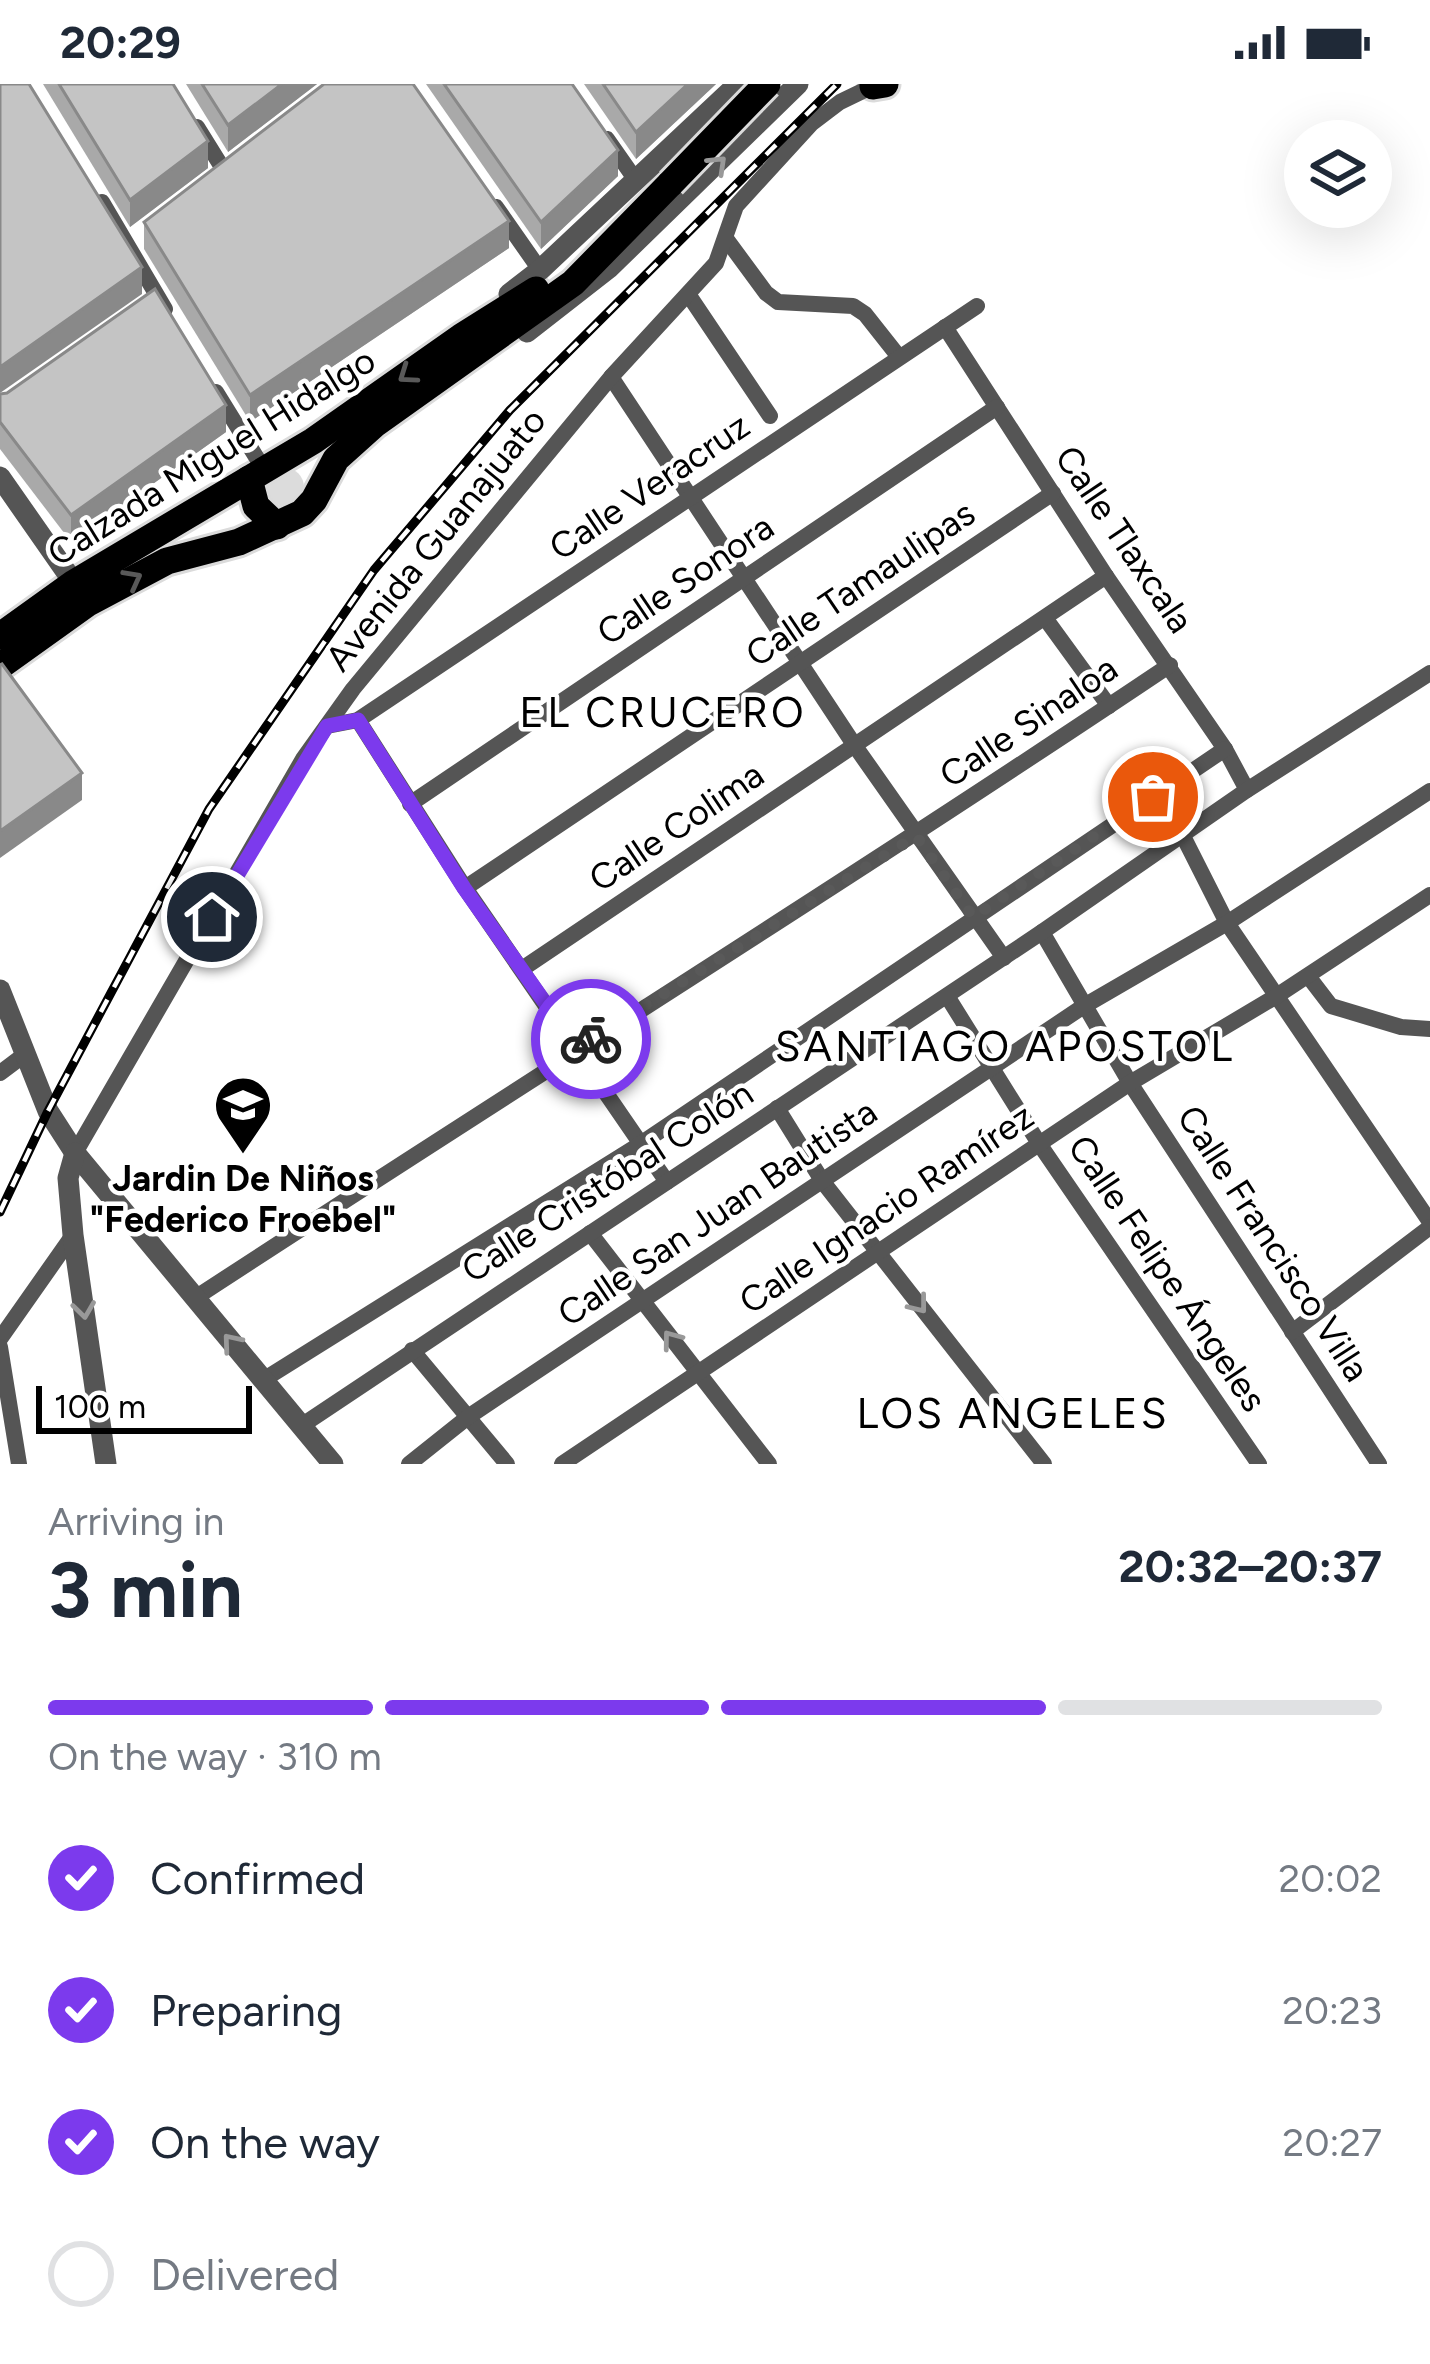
<!DOCTYPE html>
<meta charset="utf-8">
<style>
:root{--surface:#fff;--page:#f2f2f3;--text:#1f2937;--muted:#747a83;--line:#e0e1e3;--accent:#7c3aed}
body{margin:0;font-family:Figtree,sans-serif;background:var(--page);color:var(--text);height:100vh;display:flex;flex-direction:column;font-size:45px;white-space:nowrap}
*{box-sizing:border-box;margin:0}
p{font-size:39px;color:var(--muted)}
.icon{flex:none;width:66px;height:66px;fill:none;stroke:currentColor;stroke-width:2;stroke-linecap:round;stroke-linejoin:round}
.map{position:relative;height:1380px;overflow:hidden}
.panel{display:flex;flex-direction:column;background:var(--surface);flex:1}
.panel>*{flex:none}
.fabs{position:absolute;left:1284px;top:36px;display:grid;gap:24px}
.fabs a{display:grid;place-items:center;width:108px;height:108px;border-radius:50%;background:var(--surface);box-shadow:0 12px 48px #0002;font-size:60px}
.scale{position:absolute;left:36px;bottom:30px;width:216px;box-sizing:border-box;padding-left:12px;border:6px solid #000;border-top:0;font-size:33px;line-height:42px;white-space:nowrap;color:#000;-webkit-text-stroke:9px #fff;paint-order:stroke}
.pin{position:absolute;display:grid;place-items:center;width:102px;height:102px;color:#fff;margin:-51px;border:6px solid #fff;border-radius:50%;box-shadow:0 3px 12px #0007}
.courier{position:absolute;display:grid;place-items:center;width:120px;height:120px;margin:-60px;border:9px solid #7c3aed;border-radius:50%;background:#fff;color:#222;box-shadow:0 3px 15px #0007}
.overview em{font-style:normal;font-weight:700}
.overview div{display:flex;flex-direction:column-reverse}
.overview{display:flex;align-items:center;justify-content:space-between;height:204px;padding:0 48px}
h1{font-size:78px;font-weight:700;line-height:90px}
.bar{display:grid;grid-template-columns:repeat(4,1fr);gap:18px 12px;align-content:center;height:144px;padding:0 48px}
.bar i{height:15px;border-radius:9px;background:var(--line)}
.bar .active{background:var(--accent)}
.bar p{grid-column:span 4}
ol{padding:0 48px;list-style:none}
li{display:flex;align-items:center;gap:36px;height:132px}
li p{margin-inline-start:auto}
li .icon{padding:12px;border-radius:50%;background:var(--accent);color:#fff;stroke-width:4}
li:last-child{color:var(--muted)}
li i{width:66px;height:66px;border:6px solid var(--line);border-radius:50%}
.status{display:flex;justify-content:space-between;align-items:center;height:84px;padding:0 60px;background:var(--surface);direction:ltr}
.status svg{height:33px;fill:currentColor}
.map>svg:first-child{display:block}
.green{fill:#dcdcdc}
.lines{fill:none;stroke-linecap:round;stroke-linejoin:round}
.primary-casing{stroke:#dbdbdb;stroke-width:33}
.minor{stroke:#555;stroke-width:16}
.tertiary{stroke:#555;stroke-width:21}
.primary{stroke:#000;stroke-width:27}
.rail-casing{stroke:#000;stroke-width:9}
.rail{stroke:#fff;stroke-width:4.5;stroke-dasharray:14;stroke-linecap:butt}
.primary-bridge-casing{stroke:#dbdbdb;stroke-width:33;stroke-linecap:butt}
.primary-bridge{stroke:#000;stroke-width:27}
.wall{fill:#a9a9a9}
.shaded-wall{fill:#898989}
.building{fill:#c4c4c4;stroke:#898989;stroke-width:3}
.oneway{stroke:#999}
.oneway2{stroke:#595959}
.done{stroke:#595959;stroke-width:12;stroke-dasharray:0 21.6}
.route{stroke:#7c3aed;stroke-width:15}
.labels{text-anchor:middle;stroke-width:9;stroke-linejoin:round;paint-order:stroke}
.street-label{font-size:36px;fill:#000;stroke:#fff}
.poi-label{font-size:36px;font-weight:bold;fill:#000;stroke:#fff}
.quarter-label{font-size:42px;letter-spacing:3px;fill:#000;stroke:#fff}
</style>
<div class="status"><b>20:29</b><svg viewBox="0 0 49 12"><path d="M0 12V9h3v3zM5 12V6h3v6zM10 12V3h3v9zM15 12V0h3v12zM26 1h20v11H26zM47 4h2v5h-2z"/></svg></div>
<div class="map">
<svg width="1430" height="1380" viewBox="0 0 1430 1380">
<rect width="100%" height="100%" fill="#fff"/>
<circle class="green" cx="285" cy="403" r="19"/>
<g class="lines">
<g class="primary-casing">
<g id="primary">
<polyline points="873,2 885,0"/>
<polyline points="249,395 256,422 277,442"/>
<polyline points="0,552 74,499 313,357 461,253 536,206"/>
<polyline points="0,582 88,519 167,477 239,458 302,429 314,416 336,375 375,340 573,199 671,99"/>
</g>
</g>
<g class="minor">
<polyline points="197,43 225,88"/>
<polyline points="607,55 635,95"/>
<polyline points="102,118 165,225"/>
<polyline points="496,123 540,186"/>
<polyline points="727,156 766,209 778,218 853,222 865,230 899,273"/>
<polyline points="688,210 770,332"/>
<polyline points="945,243 1106,492 1225,665 1247,706"/>
<polyline points="611,293 855,662 1004,874"/>
<polyline points="216,308 263,384"/>
<polyline points="1045,534 1109,622"/>
<polyline points="358,636 465,804 667,1098"/>
<polyline points="327,642 358,636 977,222"/>
<polyline points="410,720 997,323"/>
<polyline points="1182,750 1227,839 1430,1138"/>
<polyline points="465,804 1053,409"/>
<polyline points="1042,848 1130,999 1379,1380"/>
<polyline points="522,885 1106,492"/>
<polyline points="1308,892 1331,922 1401,943 1430,945"/>
<polyline points="947,912 1040,1061 1259,1380"/>
<polyline points="0,989 24,971"/>
<polyline points="777,1024 823,1098 1044,1380"/>
<polyline points="75,1069 303,675 353,605 611,293 716,179 736,122 811,40 840,18 873,2"/>
<polyline points="590,1149 769,1380"/>
<path d="M195 1214C519 1002 848 797 1170 581"/>
<polyline points="1292,1248 1430,1143"/>
<polyline points="0,1255 73,1151"/>
<polyline points="0,1263 19,1380"/>
<polyline points="412,1266 507,1380"/>
<polyline points="263,1296 642,1059 1225,665"/>
<polyline points="301,1342 1042,848 1247,706 1430,589"/>
<polyline points="409,1380 468,1333 1084,922 1227,839 1430,707"/>
<polyline points="562,1380 1130,999 1275,913 1430,811"/>
</g>
<g class="tertiary">
<polyline points="509,210 540,186 738,0"/>
<polyline points="527,248 609,184 798,0"/>
<polyline points="0,393 81,509"/>
<polyline points="0,906 48,1027 75,1069 333,1380"/>
<polyline points="75,1069 68,1094 73,1151 106,1380"/>
</g>
<use href="#primary" class="primary"/>
<g class="rail-casing">
<polyline id="rail" points="0,1128 48,1027 209,725 374,486 510,326 837,0"/>
</g>
<use href="#rail" class="rail"/>
<g class="primary-bridge-casing">
<polyline id="primary-bridge" points="671,99 767,0"/>
</g>
<use href="#primary-bridge" class="primary-bridge"/>
</g>
<g class="wall">
<polygon points="43,0 173,0 208,84 130,143"/>
<polygon points="186,0 317,0 228,68"/>
<polygon points="426,0 572,0 618,92 541,165"/>
<polygon points="584,0 716,0 636,75"/>
<polygon points="144,138 509,164 250,338 144,165"/>
<polygon points="0,310 226,348 71,458 0,365"/>
</g>
<g class="shaded-wall">
<polygon points="282,0 317,0 228,68 228,41"/>
<polygon points="688,0 716,0 636,75 636,48"/>
<polygon points="208,57 208,84 130,143 130,116"/>
<polygon points="618,66 618,92 541,165 541,138"/>
<polygon points="509,137 509,164 250,338 250,311"/>
<polygon points="142,183 142,210 0,309 0,283"/>
<polygon points="226,321 226,348 71,458 71,431"/>
<polygon points="82,689 82,716 0,774 0,747"/>
</g>
<g class="building">
<polygon points="0,0 29,0 142,183 0,283"/>
<polygon points="59,0 173,0 208,57 130,116"/>
<polygon points="202,0 282,0 228,41"/>
<polygon points="324,0 413,0 509,137 250,311 144,138"/>
<polygon points="444,0 572,0 618,66 541,138"/>
<polygon points="603,0 688,0 636,48"/>
<polygon points="155,205 226,321 71,431 0,338 0,310 7,309"/>
<polygon points="2,580 82,689 0,747 0,581"/>
</g>
<defs><path id="oneway-chevron" d="M-2-3.5L2.5 0L-2 3.5" fill="none" stroke-width="1.6" stroke-linecap="round" stroke-linejoin="round" transform="scale(3)"/></defs>
<g class="oneway">
<use href="#oneway-chevron" transform="translate(718 80) rotate(-44)"/>
<use href="#oneway-chevron" transform="translate(919 1221) rotate(52)"/>
<use href="#oneway-chevron" transform="translate(84 1226) rotate(82)"/>
<use href="#oneway-chevron" transform="translate(671 1255) rotate(-127)"/>
<use href="#oneway-chevron" transform="translate(231 1258) rotate(-130)"/>
</g>
<g class="oneway2">
<use href="#oneway-chevron" transform="translate(407 291) rotate(145)"/>
<use href="#oneway-chevron" transform="translate(133 495) rotate(-28)"/>
</g>
<g class="lines">
<polyline class="done" points="591,955 916,752 973,833 1153,713"/>
<polyline class="route" points="212,833 327,642 358,636 464,804 577,964 591,955"/>
</g>
<defs>
<g id="school-pin" transform="scale(3)"><path d="M0 17L-7.5 6A9.5 9.5 0 1 1 7.5 6Z" fill="#000" stroke="#fff"/><path d="M0-5L7-2L0 1L-7-2ZM-4 1L0 2.5L4 1V4Q0 6-4 4Z" fill="#fff"/></g>
</defs>
<g fill-rule="evenodd">
<use href="#school-pin" x="243" y="1021"/>
</g>
<g class="labels">
<g class="street-label">
<text transform="translate(211 372) rotate(-32)" y="13">Calzada Miguel Hidalgo</text>
<text transform="translate(649 402) rotate(-34)" y="13">Calle Veracruz</text>
<text transform="translate(435 455) rotate(-51)" y="13">Avenida Guanajuato</text>
<text transform="translate(1125 455) rotate(56)" y="13">Calle Tlaxcala</text>
<text transform="translate(685 495) rotate(-34)" y="13">Calle Sonora</text>
<text transform="translate(860 499) rotate(-34)" y="13">Calle Tamaulipas</text>
<text transform="translate(1028 637) rotate(-34)" y="13">Calle Sinaloa</text>
<text transform="translate(676 742) rotate(-34)" y="13">Calle Colima</text>
<text transform="translate(607 1097) rotate(-33)" y="13">Calle Cristóbal Colón</text>
<text transform="translate(886 1124) rotate(-34)" y="13">Calle Ignacio Ramírez</text>
<text transform="translate(717 1128) rotate(-34)" y="13">Calle San Juan Bautista</text>
<text transform="translate(1274 1159) rotate(57)" y="13">Calle Francisco Villa</text>
<text transform="translate(1168 1189) rotate(56)" y="13">Calle Felipe Ángeles</text>
</g>
<g class="poi-label">
<text x="243" y="1107">Jardin De Niños<tspan x="243" dy="41">"Federico Froebel"</tspan></text>
</g>
<g class="quarter-label">
<text x="663" y="643">EL CRUCERO</text>
<text x="1005" y="977">SANTIAGO APOSTOL</text>
<text x="1013" y="1344">LOS ANGELES</text>
</g>
</g>
</svg>
<div class="fabs">
<a><svg class="icon" aria-label="layers" viewBox="0 0 24 24"><path d="M12 4l9 5-9 5-9-5zM3 14l9 5 9-5"/></svg></a>
</div>
<div class="scale">100 m</div>
<div class="pin" style="left:1153px;top:713px;background:#ea580c"><svg class="icon" aria-label="bag" viewBox="0 0 24 24"><path d="M5 8h14l-1 12H6zM9 8a3 3 0 0 1 6 0"/></svg></div>
<div class="pin" style="left:212px;top:833px;background:#1f2937"><svg class="icon" aria-label="home" viewBox="0 0 24 24"><path d="M3 11l9-7 9 7M6 9v11h12V9"/></svg></div>
<div class="courier" style="left:591px;top:955px"><svg class="icon" aria-label="bike" viewBox="0 0 24 24"><circle cx="6" cy="16" r="4"/><circle cx="18" cy="16" r="4"/><path d="M6 16l4-8h5l3 8M10 8l3 8H6M13 5h3"/></svg></div>
</div>
<section class="panel">
<div class="overview"><div><h1>3 min</h1><p>Arriving in</p></div><em>20:32–20:37</em></div>
<div class="bar"><i class="active"></i><i class="active"></i><i class="active"></i><i></i><p>On the way · 310 m</p></div>
<ol>
<li><svg class="icon" aria-label="check" viewBox="0 0 24 24"><path d="M5 12l5 5 9-10"/></svg>Confirmed<p>20:02</p></li>
<li><svg class="icon" aria-label="check" viewBox="0 0 24 24"><path d="M5 12l5 5 9-10"/></svg>Preparing<p>20:23</p></li>
<li><svg class="icon" aria-label="check" viewBox="0 0 24 24"><path d="M5 12l5 5 9-10"/></svg>On the way<p>20:27</p></li>
<li><i></i>Delivered</li>
</ol>
</section>
